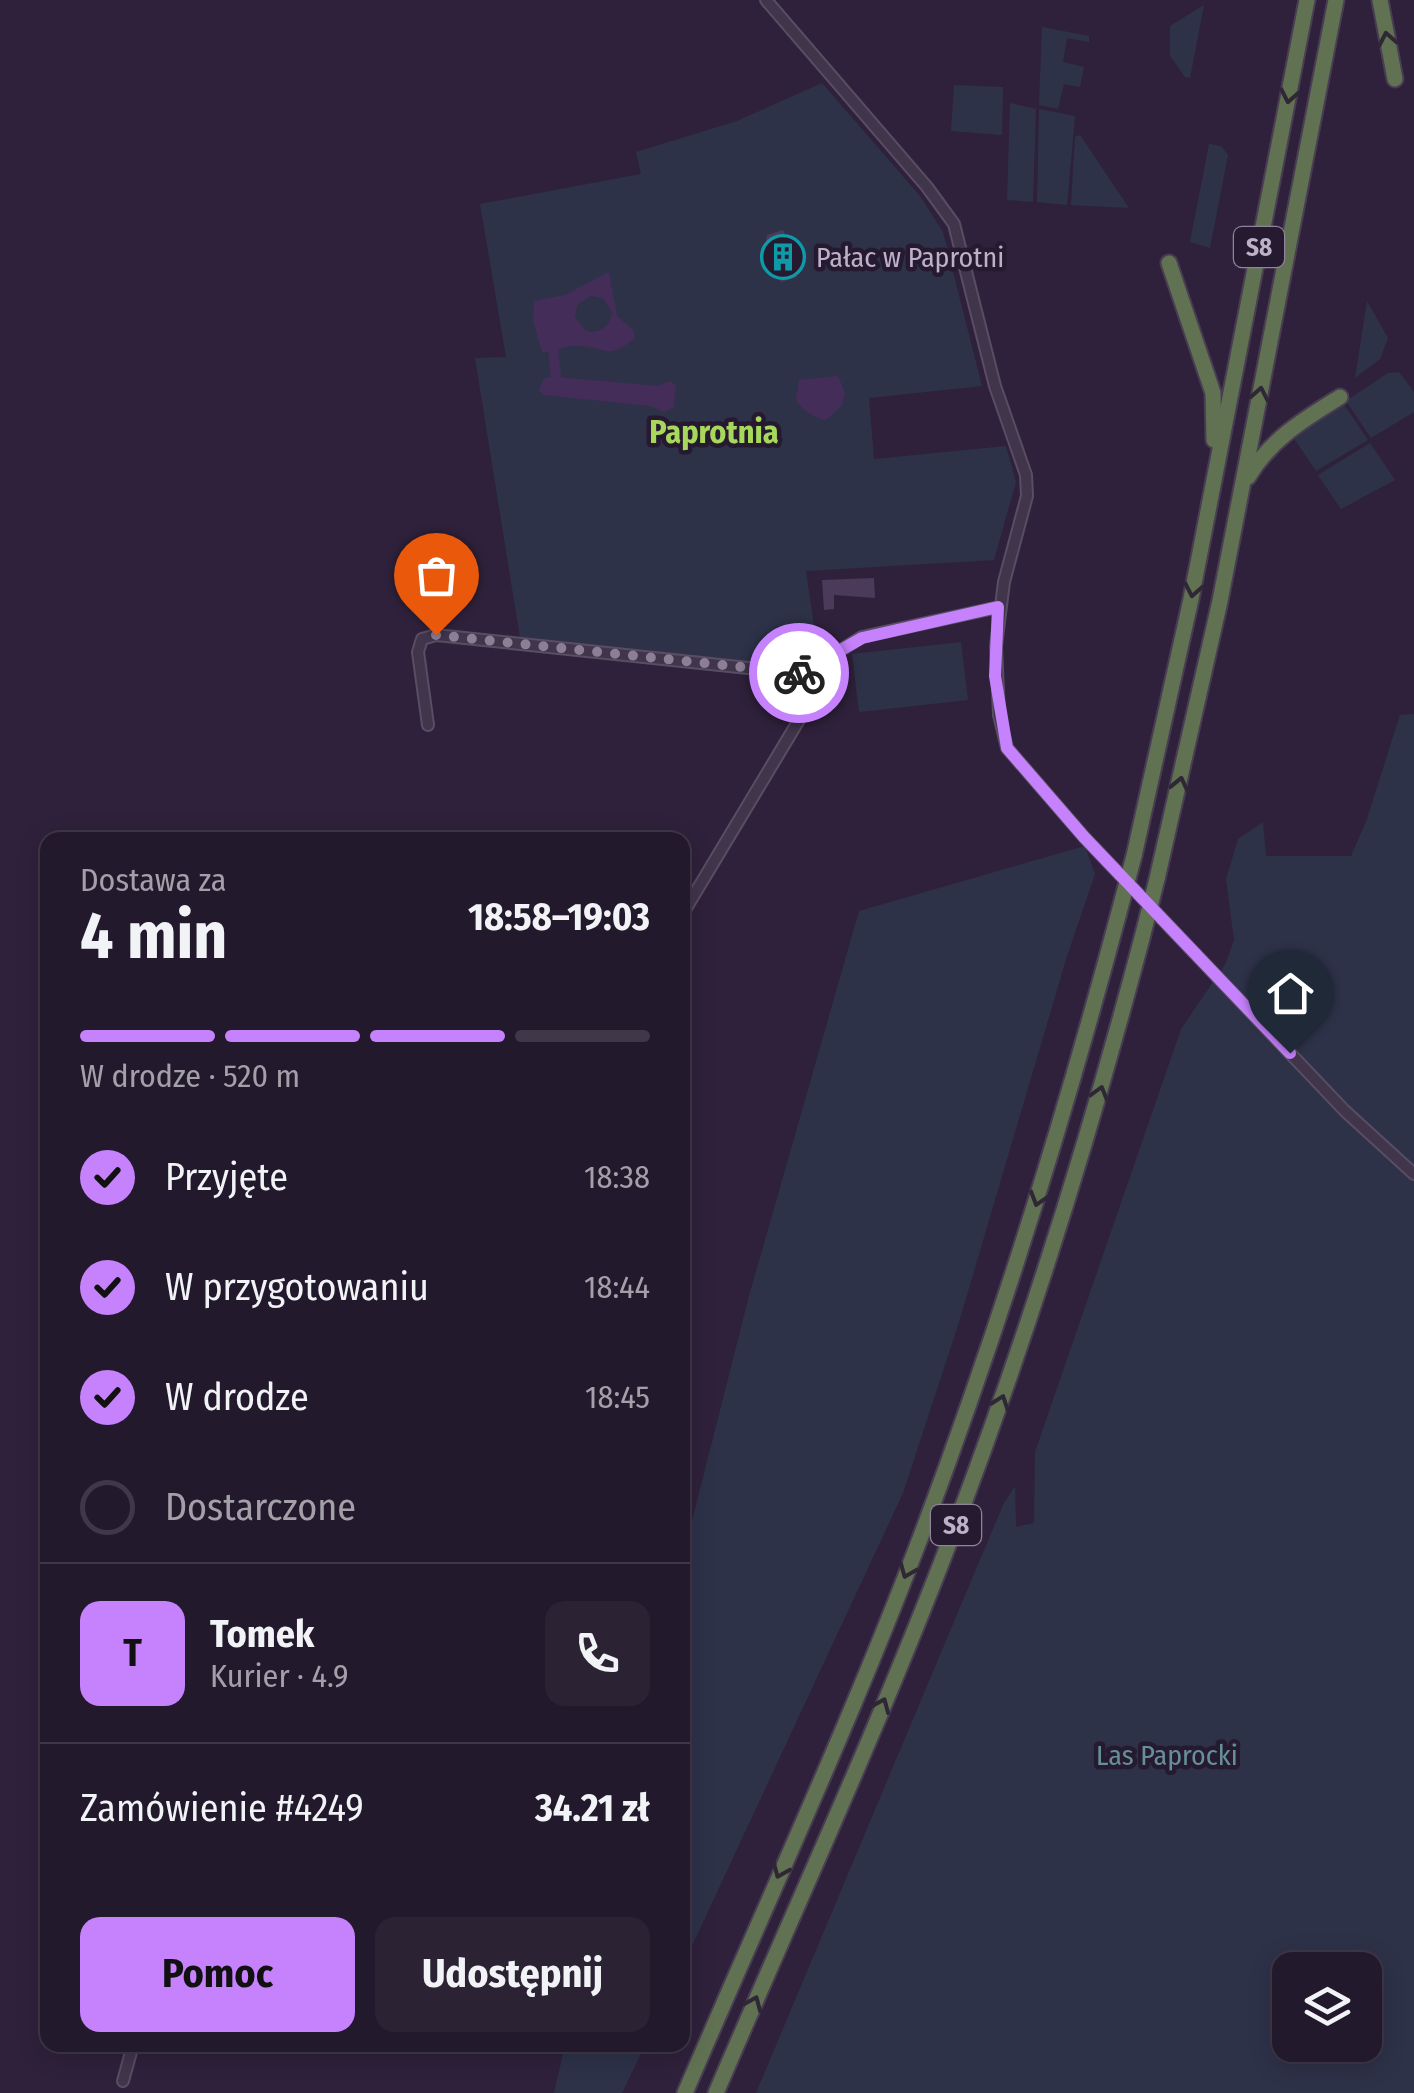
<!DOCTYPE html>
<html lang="pl">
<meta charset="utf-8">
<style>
:root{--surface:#23192c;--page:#2b2234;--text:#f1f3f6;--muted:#a3a0a9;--line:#403848;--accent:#c681fc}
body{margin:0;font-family:"Fira Sans Condensed",sans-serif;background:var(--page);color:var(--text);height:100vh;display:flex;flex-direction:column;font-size:38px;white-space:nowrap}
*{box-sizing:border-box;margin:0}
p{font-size:32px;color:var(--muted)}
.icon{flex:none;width:55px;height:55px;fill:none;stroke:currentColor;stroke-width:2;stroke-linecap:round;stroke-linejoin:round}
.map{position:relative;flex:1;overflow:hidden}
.drawer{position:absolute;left:40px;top:832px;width:650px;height:1220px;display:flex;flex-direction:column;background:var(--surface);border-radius:20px;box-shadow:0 5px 25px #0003,0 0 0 2px var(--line)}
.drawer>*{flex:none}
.controls{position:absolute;left:1272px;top:1952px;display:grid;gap:20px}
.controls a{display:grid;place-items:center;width:110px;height:110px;border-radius:20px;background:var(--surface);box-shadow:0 5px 25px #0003,0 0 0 2px var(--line);font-size:50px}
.pin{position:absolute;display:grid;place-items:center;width:85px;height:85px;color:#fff;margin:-102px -42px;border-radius:50% 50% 50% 0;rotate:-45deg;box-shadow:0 0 10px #0007}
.pin .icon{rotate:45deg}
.courier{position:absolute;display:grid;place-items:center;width:100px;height:100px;margin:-50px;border:8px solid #c681fc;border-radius:50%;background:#fff;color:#222;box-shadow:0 2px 12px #0007}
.head em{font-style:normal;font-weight:700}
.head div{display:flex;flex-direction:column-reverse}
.head{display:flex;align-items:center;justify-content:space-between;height:170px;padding:0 40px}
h1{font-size:65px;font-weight:700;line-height:75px}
.bar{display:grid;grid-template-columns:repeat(4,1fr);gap:15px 10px;align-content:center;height:120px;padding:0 40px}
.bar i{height:12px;border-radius:8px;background:var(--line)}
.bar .active{background:var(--accent)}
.bar p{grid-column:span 4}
.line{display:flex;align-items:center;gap:25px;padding:0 40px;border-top:2px solid var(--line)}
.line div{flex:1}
.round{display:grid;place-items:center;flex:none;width:105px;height:105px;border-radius:20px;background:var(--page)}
ol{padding:0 40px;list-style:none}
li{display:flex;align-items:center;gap:30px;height:110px}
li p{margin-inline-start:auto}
li .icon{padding:10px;border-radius:50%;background:var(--accent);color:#111;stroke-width:4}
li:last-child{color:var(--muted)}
li i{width:55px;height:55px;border:5px solid var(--line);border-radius:50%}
.primary-button{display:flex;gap:20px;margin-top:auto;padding:20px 40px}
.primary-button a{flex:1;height:115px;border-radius:20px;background:var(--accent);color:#111;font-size:40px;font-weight:700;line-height:115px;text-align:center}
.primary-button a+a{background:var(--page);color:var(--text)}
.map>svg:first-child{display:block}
.green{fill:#2e3249;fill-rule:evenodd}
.water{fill:#452d5a;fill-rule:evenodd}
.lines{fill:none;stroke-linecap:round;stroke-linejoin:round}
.canal{stroke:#452d5a;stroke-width:10}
.building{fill:#4b3a59}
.minor-casing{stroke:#594d63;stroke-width:14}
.highway-casing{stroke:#493d53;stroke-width:19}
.minor{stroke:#41354c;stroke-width:10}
.highway{stroke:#607252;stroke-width:15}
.highway-bridge-casing{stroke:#493d53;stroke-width:19;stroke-linecap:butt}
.highway-bridge{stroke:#607252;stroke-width:15}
.oneway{stroke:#2f2735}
.done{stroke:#8b7e96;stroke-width:10;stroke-dasharray:0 18}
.route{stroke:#c681fc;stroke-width:12}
.labels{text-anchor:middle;stroke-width:9;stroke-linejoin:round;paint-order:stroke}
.shield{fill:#261a30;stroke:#90839a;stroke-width:2.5}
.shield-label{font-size:25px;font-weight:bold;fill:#bdb0c7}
.poi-label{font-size:28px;fill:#bdb0c7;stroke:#261a30;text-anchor:start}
.park-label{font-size:28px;fill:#669099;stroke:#261a30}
.quarter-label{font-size:32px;font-weight:bold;fill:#a7d85b;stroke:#261a30}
</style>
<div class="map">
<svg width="1414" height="2093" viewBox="0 0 1414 2093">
<rect width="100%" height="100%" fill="#2f213b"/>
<g class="green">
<polygon points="1204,5 1190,78 1185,77 1170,56 1170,26"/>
<polygon points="1042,27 1089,36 1089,42 1067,38 1063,62 1084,67 1080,87 1064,84 1058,109 1039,105"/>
<polygon points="822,83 920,196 943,232 982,386 869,398 874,459 1006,446 1016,482 994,560 806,571 820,668 520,638 475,358 506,357 480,204 641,174 636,152 737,121"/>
<polygon points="954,85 1003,87 1002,135 951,131"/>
<polygon points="1010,103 1036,109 1033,202 1007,200"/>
<polygon points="1039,109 1075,116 1067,205 1037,202"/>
<polygon points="1080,135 1129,208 1071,205 1075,137"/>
<polygon points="1209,144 1221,146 1228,155 1210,248 1190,242"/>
<polygon points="1367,301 1388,338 1380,359 1355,378"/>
<polygon points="1399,372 1414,392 1414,412 1371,438 1346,401 1388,373"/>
<polygon points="1343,403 1368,440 1316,471 1293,437"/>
<polygon points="1370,443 1395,480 1341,509 1318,475"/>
<polygon points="961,642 968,700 859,712 852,654"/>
<path d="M1414 714V2093H756L1003 1505 1015 1486 1016 1527 1034 1523 1035 1452 1181 1029 1226 963 1234 940 1226 879 1238 839 1263 822 1266 856H1351L1366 822 1400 715ZM1290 1970H1365V2045H1290Z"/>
<polygon points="1085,846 1095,874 1067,956 959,1322 903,1493 683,1965 683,1556 749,1296 859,911"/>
<polygon points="565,2045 645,2045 622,2093 554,2093"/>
</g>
<g class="water">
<path d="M609 272 617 316 633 330 635 338C605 363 604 344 573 346 561 347 553 353 542 352L533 321 534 301 565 295ZM591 296 603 298 612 312C610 327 600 334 586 331L575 317 577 305Z"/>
<path d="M838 376 845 393 842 405 826 420C813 418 804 411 796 400L799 380Z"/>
<polygon points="556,377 657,386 670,381 676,386 674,407 664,412 651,406 544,395 539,390 544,378"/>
</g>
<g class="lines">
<polyline class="canal" points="553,349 556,377"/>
</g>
<g class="building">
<polygon points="783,230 797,258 793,259 797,277 781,282 772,266 766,242 767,235"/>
<polygon points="874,578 875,598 834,595 834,609 824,610 822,580"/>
</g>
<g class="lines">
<g class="minor-casing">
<g id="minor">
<polyline points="766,0 927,187 954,224 995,386 1026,475 1027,496 1004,582 996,646 999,715 1007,748 1084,837 1345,1111 1414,1174"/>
<polyline points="428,725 418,652 422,639 436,635 824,676"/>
<polyline points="682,915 841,650 862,637 999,607"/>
<polyline points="123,2081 133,2045"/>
</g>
</g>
<g class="highway-casing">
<g id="highway">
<polyline points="1380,0 1395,79"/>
<polyline points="1169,263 1213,393 1214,440"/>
<path d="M1248 477C1271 439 1303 420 1340 397"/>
<polyline points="1134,856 1191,599 1307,0"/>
<polyline points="1157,879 1220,601 1336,0"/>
<path d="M685 2093C764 1908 850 1724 921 1536 998 1332 1062 1126 1118 916"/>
<path d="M716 2093C794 1910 878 1729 949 1543 1025 1344 1088 1143 1142 938"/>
</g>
</g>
<use href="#minor" class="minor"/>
<use href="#highway" class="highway"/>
<g class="highway-bridge-casing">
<g id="highway-bridge">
<polyline points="1118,916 1134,856"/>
<polyline points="1142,938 1157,879"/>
</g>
</g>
<use href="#highway-bridge" class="highway-bridge"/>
</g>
<defs><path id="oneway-chevron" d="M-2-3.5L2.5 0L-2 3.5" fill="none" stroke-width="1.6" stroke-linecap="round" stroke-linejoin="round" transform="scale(2.5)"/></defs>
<g class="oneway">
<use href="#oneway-chevron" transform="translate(1387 39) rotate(-101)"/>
<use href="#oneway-chevron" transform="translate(1289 96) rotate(101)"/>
<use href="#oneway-chevron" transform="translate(1260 394) rotate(-79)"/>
<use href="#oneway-chevron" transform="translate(1193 590) rotate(101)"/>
<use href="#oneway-chevron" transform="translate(1180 784) rotate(-77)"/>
<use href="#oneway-chevron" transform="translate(1100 1093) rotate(-74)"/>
<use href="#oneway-chevron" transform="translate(1038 1199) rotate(107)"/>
<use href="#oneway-chevron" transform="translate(1001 1402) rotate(-70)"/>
<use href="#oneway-chevron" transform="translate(907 1571) rotate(112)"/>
<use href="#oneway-chevron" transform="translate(882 1705) rotate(-67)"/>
<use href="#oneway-chevron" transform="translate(780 1871) rotate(113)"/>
<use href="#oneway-chevron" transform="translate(754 2003) rotate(-67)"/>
</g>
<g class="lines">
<polyline class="done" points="436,635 799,673"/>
<polyline class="route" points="799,673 824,676 841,650 862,638 998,607 995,676 1007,748 1084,837 1290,1053"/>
</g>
<defs>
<g id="building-ring" transform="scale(2.25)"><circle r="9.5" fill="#261a30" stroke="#0f9aa8" stroke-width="1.5"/><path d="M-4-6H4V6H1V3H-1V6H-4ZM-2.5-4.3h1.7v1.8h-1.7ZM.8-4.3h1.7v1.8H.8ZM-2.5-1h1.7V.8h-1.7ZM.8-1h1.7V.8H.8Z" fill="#0f9aa8"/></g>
</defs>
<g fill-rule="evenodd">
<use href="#building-ring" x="783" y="257"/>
</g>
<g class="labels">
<g class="shield">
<rect x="1234" y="227" width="50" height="40" rx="8"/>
<rect x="931" y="1505" width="50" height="40" rx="8"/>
</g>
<g class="shield-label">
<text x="1259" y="256">S8</text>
<text x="956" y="1534">S8</text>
</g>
<g class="poi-label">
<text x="816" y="267">Pałac w Paprotni</text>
</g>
<g class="park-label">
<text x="1167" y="1765">Las Paprocki</text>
</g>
<g class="quarter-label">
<text x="714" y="443">Paprotnia</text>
</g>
</g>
</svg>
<div class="controls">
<a><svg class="icon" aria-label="layers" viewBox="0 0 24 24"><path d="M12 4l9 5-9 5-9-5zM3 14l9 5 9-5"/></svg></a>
</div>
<div class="pin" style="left:436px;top:635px;background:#ea580c"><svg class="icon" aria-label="bag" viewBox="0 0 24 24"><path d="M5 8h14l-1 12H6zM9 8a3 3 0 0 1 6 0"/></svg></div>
<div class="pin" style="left:1290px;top:1053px;background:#1f2937"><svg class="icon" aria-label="home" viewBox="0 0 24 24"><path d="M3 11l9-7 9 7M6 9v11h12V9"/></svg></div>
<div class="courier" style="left:799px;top:673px"><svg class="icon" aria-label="bike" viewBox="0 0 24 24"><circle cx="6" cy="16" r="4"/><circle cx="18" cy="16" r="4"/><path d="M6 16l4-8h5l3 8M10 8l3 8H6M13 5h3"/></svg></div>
<section class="drawer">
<div class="head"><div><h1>4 min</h1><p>Dostawa za</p></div><em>18:58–19:03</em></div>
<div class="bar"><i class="active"></i><i class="active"></i><i class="active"></i><i></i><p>W drodze · 520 m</p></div>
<ol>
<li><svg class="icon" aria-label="check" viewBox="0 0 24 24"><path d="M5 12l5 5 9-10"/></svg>Przyjęte<p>18:38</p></li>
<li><svg class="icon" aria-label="check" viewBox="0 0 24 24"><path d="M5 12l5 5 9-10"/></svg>W przygotowaniu<p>18:44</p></li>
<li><svg class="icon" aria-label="check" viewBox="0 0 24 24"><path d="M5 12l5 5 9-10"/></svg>W drodze<p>18:45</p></li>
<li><i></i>Dostarczone</li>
</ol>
<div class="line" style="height:180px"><b class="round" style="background:var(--accent);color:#111">T</b><div><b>Tomek</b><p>Kurier · 4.9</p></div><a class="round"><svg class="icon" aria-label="phone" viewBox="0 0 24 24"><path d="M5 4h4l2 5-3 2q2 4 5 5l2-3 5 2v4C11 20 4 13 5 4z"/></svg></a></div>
<div class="line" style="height:130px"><div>Zamówienie #4249</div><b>34.21 zł</b></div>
<div class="primary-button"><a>Pomoc</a><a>Udostępnij</a></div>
</section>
</div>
